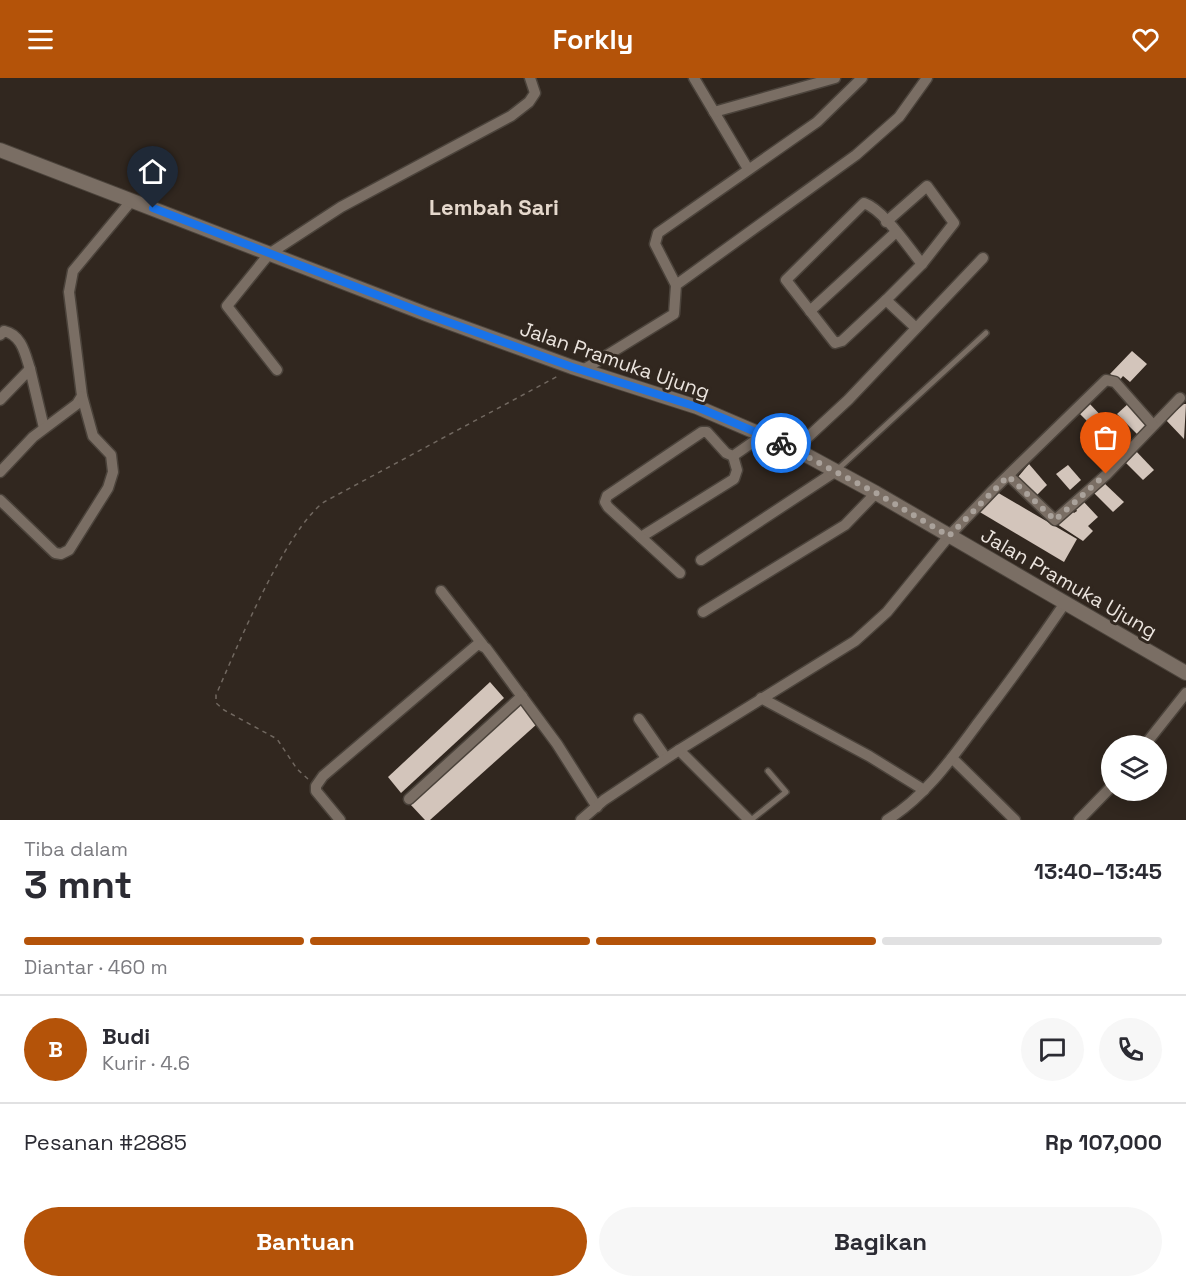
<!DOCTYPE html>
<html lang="id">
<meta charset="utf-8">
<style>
:root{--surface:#fff;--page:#f7f7f7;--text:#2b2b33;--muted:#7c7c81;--line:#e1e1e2;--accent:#b45309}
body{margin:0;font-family:"Space Grotesk",sans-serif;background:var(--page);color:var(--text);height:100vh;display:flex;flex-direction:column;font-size:22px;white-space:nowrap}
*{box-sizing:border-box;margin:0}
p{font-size:20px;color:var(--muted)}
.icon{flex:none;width:33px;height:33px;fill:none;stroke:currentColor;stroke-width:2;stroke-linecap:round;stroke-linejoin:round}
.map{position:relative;height:742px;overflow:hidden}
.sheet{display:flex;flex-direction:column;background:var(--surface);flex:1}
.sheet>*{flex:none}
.fabs{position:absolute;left:1101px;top:657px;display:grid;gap:12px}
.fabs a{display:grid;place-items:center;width:66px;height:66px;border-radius:50%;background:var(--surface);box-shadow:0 3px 15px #0003;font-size:30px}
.pin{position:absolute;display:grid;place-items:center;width:51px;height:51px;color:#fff;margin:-62px -26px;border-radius:50% 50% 50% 0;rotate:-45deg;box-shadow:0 0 6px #0007}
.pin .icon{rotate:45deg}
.courier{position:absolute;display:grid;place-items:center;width:60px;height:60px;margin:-30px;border:4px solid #1a73e8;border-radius:50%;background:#fff;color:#222;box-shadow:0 2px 8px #0007}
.headline em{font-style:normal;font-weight:600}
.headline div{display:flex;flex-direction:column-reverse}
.headline{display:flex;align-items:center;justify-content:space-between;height:102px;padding:0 24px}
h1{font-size:39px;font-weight:600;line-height:45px}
.bar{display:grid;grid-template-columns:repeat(4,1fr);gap:9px 6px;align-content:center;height:72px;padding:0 24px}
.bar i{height:8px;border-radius:4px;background:var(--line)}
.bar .current{background:var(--accent)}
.bar p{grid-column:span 4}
.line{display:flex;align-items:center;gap:15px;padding:0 24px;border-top:2px solid var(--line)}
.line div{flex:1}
.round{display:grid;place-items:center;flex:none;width:63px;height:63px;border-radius:32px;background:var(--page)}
.action{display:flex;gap:12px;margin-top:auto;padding:12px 24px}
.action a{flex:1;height:69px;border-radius:36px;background:var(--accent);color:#fff;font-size:24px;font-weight:600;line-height:69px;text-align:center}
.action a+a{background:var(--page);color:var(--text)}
header{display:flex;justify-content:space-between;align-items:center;height:78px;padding:0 24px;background:var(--accent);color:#fff;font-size:27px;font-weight:600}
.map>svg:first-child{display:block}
.building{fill:#d3c5bb}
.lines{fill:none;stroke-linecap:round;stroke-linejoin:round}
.service-casing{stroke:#4b433b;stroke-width:8}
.minor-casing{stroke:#4b433b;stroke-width:13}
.tertiary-casing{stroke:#4b433b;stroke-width:16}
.path{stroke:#716860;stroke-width:1.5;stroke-dasharray:4.5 4.5;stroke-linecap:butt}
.service{stroke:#7a6e64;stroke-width:5}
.minor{stroke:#7a6e64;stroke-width:10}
.tertiary{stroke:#7a6e64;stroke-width:14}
.done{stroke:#aaa29b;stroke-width:6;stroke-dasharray:0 10.8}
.route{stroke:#1a73e8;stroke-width:8}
.labels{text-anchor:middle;stroke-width:6;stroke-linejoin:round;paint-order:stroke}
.street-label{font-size:20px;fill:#ebe4de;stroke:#31271f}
.quarter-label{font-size:22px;font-weight:bold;fill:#e5d8cc;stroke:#31271f}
</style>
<header><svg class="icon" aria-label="menu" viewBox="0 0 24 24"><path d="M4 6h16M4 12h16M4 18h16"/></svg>Forkly<svg class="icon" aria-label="heart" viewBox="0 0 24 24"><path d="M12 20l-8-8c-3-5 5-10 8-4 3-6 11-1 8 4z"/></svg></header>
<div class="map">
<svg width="1186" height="742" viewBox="0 0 1186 742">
<rect width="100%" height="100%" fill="#31271f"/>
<g class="building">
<polygon points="1132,273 1147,286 1130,304 1123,298 1119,303 1110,296"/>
<polygon points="1089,325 1107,344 1102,350 1096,343 1091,347 1080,336"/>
<polygon points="1129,325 1149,345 1138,357 1117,336"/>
<polygon points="1184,326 1186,326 1184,361 1165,341 1174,329 1177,332"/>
<polygon points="1110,348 1124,363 1104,385 1088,367"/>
<polygon points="1134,371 1154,392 1143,402 1126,385"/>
<polygon points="1029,386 1047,407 1036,418 1018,399"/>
<polygon points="1068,387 1081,402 1070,412 1056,396"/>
<polygon points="1103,404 1124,424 1113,434 1093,414"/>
<polygon points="995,413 1077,461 1064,484 978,433"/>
<polygon points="1083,423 1098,439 1088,448 1093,453 1083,463 1057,446 1071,432 1074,435 1077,433 1075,429"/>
<polygon points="490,604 504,620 401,715 388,699"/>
<polygon points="520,624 537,646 430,742 425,742 410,726"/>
</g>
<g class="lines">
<g class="service-casing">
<g id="service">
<polyline points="837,392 986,255"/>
<polyline points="751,742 786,714 768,693"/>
</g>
</g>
<g class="minor-casing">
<g id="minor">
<polyline points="694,0 748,91"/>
<polyline points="714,34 835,0"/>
<polyline points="886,144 927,108 954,145 922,186 886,222 916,250"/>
<polyline points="676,207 655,166 658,155 817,44 862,0"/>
<path d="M886 222 842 263 835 265 786 202 864 125C884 132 908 169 922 186"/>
<polyline points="810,233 896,154"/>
<path d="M0 257 4 253C22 257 25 276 30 291"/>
<polyline points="277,292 227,228 269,176 341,129 511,38 529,24 535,15 530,0"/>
<polyline points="583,292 674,236 676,207 856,77 899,39 927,0"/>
<polyline points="0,322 30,291 44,350"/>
<polyline points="795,371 848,322 983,180"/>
<polyline points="0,394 33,359 77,326 82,318 69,214 73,193 132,122"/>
<polyline points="1009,398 1055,442 1106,397 1180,320"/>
<polyline points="0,422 55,475 61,476 69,472 108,410 113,394 111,377 93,358 82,318"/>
<polyline points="641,459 734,401 737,392 733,378"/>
<polyline points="701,482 836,393"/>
<polyline points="680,495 608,429 605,424 607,418 702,354 707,354 726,375 733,378 763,357"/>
<polyline points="441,513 483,567"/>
<polyline points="703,534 845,447 876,415"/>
<polyline points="761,620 869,678 924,712"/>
<polyline points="639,641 666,680"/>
<polyline points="1144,668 1186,615"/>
<polyline points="679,672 749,742"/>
<polyline points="952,680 1015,742"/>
<polyline points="409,721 522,618"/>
<polyline points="340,742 316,713 316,708 323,698 478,566 486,570 557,666 597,729"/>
<polyline points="581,742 604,722 679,672 855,563 887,534 949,458 993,412 1106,302 1115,304 1153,347"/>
<path d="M887 742C925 719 952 680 978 645 1008 606 1037 566 1065 525"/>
<polyline points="1079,742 1112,708"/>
</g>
</g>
<g class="tertiary-casing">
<polyline id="tertiary" points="0,72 426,236 572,289 697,329 795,371 876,415 1186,595"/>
</g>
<path class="path" d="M308 701 297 691 277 661 224 632 216 625V617C237 569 285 453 324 424L558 298"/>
<use href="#service" class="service"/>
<use href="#minor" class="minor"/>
<use href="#tertiary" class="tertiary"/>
</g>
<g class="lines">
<polyline class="done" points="781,365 876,415 949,458 1008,398 1055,442 1106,396"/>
<polyline class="route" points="153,130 426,236 572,289 697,329 781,365"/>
</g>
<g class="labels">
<g class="street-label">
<text transform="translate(615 282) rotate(19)" y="7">Jalan Pramuka Ujung</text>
<text transform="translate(1069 505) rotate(30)" y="7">Jalan Pramuka Ujung</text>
</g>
<g class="quarter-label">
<text x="494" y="137">Lembah Sari</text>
</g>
</g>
</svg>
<div class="fabs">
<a><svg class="icon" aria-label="layers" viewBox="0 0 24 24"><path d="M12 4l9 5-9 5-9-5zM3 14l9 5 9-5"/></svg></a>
</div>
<div class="pin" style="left:1106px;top:396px;background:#ea580c"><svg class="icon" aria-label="bag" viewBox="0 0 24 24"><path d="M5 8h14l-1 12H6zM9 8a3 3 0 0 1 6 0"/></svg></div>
<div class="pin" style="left:153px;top:130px;background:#1f2937"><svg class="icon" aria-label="home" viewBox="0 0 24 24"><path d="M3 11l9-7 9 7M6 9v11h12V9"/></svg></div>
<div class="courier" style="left:781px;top:365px"><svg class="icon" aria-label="bike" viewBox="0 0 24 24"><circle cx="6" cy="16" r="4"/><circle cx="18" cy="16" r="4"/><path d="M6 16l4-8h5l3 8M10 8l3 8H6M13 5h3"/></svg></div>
</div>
<section class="sheet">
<div class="headline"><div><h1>3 mnt</h1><p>Tiba dalam</p></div><em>13:40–13:45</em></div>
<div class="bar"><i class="current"></i><i class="current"></i><i class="current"></i><i></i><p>Diantar · 460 m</p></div>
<div class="line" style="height:108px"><b class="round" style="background:var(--accent);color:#fff">B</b><div><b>Budi</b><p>Kurir · 4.6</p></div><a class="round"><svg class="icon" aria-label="chat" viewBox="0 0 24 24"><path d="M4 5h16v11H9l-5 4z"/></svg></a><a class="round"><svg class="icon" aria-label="phone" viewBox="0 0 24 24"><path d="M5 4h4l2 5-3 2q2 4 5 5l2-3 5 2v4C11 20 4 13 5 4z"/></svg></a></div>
<div class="line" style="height:78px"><div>Pesanan #2885</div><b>Rp 107,000</b></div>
<div class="action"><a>Bantuan</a><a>Bagikan</a></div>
</section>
